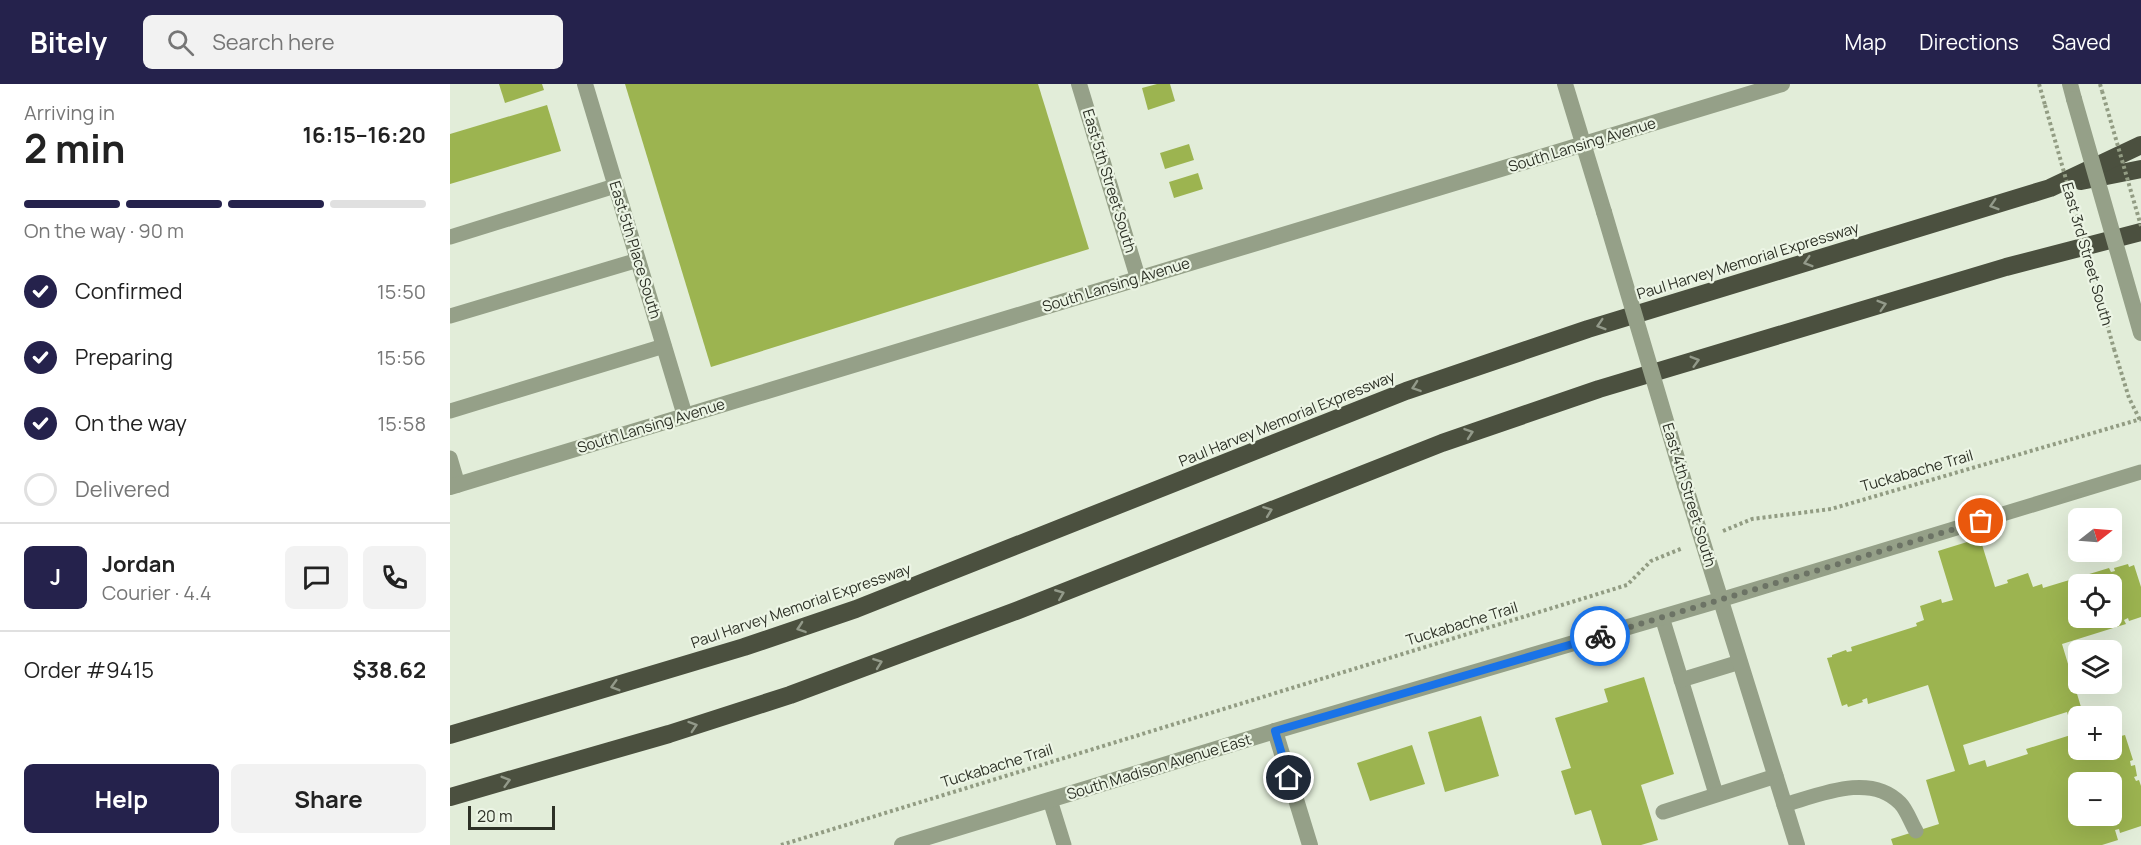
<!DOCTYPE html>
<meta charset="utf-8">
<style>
:root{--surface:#fff;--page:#f2f2f2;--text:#222;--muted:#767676;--line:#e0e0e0;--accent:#25224c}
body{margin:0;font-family:Manrope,sans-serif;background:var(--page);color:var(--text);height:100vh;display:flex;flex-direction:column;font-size:22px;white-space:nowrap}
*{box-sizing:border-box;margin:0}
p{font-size:20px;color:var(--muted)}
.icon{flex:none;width:33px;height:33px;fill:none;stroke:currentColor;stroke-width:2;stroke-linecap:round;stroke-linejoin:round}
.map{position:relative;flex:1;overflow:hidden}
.side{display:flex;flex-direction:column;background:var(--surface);width:450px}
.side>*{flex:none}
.needle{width:39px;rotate:73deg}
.buttons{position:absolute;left:1618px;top:424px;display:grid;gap:12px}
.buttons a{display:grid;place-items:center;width:54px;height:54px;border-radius:9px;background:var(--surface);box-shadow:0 6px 24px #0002;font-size:30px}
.scale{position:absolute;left:18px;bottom:15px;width:87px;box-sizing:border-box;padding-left:6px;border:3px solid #2d3126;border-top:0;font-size:16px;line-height:21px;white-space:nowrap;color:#2d3126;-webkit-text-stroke:4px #ecf5e5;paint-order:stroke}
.pin{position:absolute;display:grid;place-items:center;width:51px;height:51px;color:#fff;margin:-26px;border:3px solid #fff;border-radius:50%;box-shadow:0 2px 6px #0007}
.courier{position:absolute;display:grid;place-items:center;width:60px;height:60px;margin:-30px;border:4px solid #1a73e8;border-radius:50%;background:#fff;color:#222;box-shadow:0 2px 8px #0007}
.head em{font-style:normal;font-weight:700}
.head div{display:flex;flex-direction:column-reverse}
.head{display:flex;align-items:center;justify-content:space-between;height:102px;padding:0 24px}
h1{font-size:39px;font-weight:700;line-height:45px}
.bar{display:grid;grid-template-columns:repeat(4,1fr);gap:9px 6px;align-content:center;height:72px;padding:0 24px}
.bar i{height:8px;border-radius:4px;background:var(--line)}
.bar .active{background:var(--accent)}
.bar p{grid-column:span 4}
.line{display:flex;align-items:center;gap:15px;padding:0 24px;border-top:2px solid var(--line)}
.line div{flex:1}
.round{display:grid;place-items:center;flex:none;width:63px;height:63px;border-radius:9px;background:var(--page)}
ol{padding:0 24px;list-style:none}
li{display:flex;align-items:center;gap:18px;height:66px}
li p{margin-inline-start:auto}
li .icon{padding:6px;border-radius:50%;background:var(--accent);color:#fff;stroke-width:4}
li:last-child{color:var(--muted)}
li i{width:33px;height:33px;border:3px solid var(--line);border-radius:50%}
.button{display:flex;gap:12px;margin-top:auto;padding:12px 24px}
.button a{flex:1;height:69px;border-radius:9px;background:var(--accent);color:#fff;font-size:24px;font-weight:700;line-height:69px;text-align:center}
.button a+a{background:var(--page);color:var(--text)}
header{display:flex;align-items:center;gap:36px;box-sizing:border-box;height:84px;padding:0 30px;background:var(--accent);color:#fff}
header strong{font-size:28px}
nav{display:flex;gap:33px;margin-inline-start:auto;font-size:21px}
.search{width:420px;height:54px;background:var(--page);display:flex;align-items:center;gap:15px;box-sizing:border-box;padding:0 21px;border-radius:9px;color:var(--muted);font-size:22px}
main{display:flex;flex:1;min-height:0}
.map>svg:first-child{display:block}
.building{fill:#9cb450;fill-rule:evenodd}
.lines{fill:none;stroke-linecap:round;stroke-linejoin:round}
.path{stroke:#929c83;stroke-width:4;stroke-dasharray:3 3;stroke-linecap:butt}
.service{stroke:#95a088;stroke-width:15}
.minor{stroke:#95a088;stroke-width:16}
.tertiary{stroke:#95a088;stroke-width:16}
.motorway{stroke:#4b503f;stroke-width:18}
.path-bridge{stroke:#929c83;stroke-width:4;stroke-dasharray:3 3;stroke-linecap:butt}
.tertiary-bridge{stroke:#95a088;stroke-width:16}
.oneway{stroke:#939a8a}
.done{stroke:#6c7365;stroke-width:6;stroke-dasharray:0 10.8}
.route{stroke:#1a73e8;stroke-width:8}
.labels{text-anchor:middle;stroke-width:4.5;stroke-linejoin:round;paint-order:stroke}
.street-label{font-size:15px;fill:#2d3126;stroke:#ecf5e5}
</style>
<header>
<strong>Bitely</strong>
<div class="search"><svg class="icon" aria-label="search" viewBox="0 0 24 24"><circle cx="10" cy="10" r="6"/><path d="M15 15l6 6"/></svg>Search here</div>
<nav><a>Map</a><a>Directions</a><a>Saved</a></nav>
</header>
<main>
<section class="side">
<div class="head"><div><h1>2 min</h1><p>Arriving in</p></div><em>16:15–16:20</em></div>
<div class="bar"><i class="active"></i><i class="active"></i><i class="active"></i><i></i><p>On the way · 90 m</p></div>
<ol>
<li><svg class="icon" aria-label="check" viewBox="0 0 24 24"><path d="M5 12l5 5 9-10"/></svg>Confirmed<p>15:50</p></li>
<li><svg class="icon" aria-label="check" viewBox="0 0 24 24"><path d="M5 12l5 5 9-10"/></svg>Preparing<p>15:56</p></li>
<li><svg class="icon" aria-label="check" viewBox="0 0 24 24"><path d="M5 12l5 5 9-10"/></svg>On the way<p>15:58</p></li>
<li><i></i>Delivered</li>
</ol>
<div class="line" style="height:108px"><b class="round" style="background:var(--accent);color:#fff">J</b><div><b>Jordan</b><p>Courier · 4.4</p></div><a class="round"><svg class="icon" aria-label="chat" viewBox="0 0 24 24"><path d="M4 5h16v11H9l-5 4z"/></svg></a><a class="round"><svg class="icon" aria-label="phone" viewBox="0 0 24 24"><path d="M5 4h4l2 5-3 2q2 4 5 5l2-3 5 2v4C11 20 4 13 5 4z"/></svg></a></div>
<div class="line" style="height:78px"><div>Order #9415</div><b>$38.62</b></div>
<div class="button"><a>Help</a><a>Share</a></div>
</section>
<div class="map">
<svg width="1691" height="761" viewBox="0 0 1691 761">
<rect width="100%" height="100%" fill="#e2edd9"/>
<g class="building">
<polygon points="49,0 92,0 94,6 55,19"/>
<polygon points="175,0 588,0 639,165 261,283"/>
<polygon points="707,0 720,0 725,17 698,26 692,4"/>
<polygon points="97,21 111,67 0,100 0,50"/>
<polygon points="739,60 744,76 715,85 710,69"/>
<polygon points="748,89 753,105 724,114 719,98"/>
<path d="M1530 454 1545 503 1558 499 1557 496 1578 489 1583 503 1592 500 1593 504 1659 484 1661 488 1665 487 1664 484 1678 480 1679 483 1684 481 1691 503V533L1679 537 1678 534 1674 536 1676 540 1612 560 1634 633H1629V666H1662V650L1670 647 1671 652 1675 651 1683 676 1680 677 1681 682 1685 681 1687 692 1684 693 1686 697 1689 696 1691 702V742L1670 749 1669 745 1665 746 1668 756 1652 761H1443L1441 755 1489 740 1476 696 1505 687 1478 601 1418 620 1417 614 1412 616 1413 618 1398 623 1397 620 1392 622 1377 574 1382 573V571L1396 566 1397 568 1402 567 1401 563 1467 542 1466 539 1474 536 1470 522 1491 515 1492 519 1503 516 1488 467ZM1629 501H1662V534H1629ZM1617 628 1624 650 1576 665 1578 670 1537 683 1535 676 1519 681 1513 661ZM1629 699H1662V732H1629Z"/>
<polygon points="1194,593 1224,690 1191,701 1208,756 1191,761 1152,761 1141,726 1125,731 1111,687 1121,684 1105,634 1158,618 1154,605"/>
<polygon points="1031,632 1049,692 995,708 978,648"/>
<polygon points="962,661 975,700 920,717 907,679"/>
</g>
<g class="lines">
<g class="path">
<polyline points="1589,0 1595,21"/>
<polyline points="1650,0 1652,7"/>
<polyline points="1664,265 1679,314 1691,338"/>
<polyline points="1273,447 1302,435 1381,425 1691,335"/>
<polyline points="331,761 1177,501 1201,477 1233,464"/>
</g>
<g class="service">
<polyline points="0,153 165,102"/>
<polyline points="0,232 188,176"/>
<polyline points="0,327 214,262"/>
<polyline points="0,374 8,401"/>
<polyline points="1270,516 1691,388"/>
<polyline points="1212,533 1266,710"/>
<polyline points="1231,596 1290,578"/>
<polyline points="600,716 614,761"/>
<path d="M1334 721C1369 711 1420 688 1450 719 1457 726 1461 739 1466 747"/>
<polyline points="1213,728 1326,692"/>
</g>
<g class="minor">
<polyline points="135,0 235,332"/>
<polyline points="629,0 688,194"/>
<polyline points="0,403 1332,0"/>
<polyline points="825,647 860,761"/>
<polyline points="452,761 825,647 1270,516"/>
</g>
<g class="tertiary">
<polyline points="1115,0 1154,128"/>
<polyline points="1620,0 1624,15"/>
<polyline points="1235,401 1347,761"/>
</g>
<g class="motorway">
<polyline points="1631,97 1691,85"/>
<polyline points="0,651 294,563 406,525 956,307 1138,245 1600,104 1691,61"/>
<polyline points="0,713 219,650 340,611 566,527 992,359 1149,305 1556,183 1691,148"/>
</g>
<g class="path-bridge">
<polyline points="1652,7 1691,142"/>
<polyline points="1595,21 1664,265"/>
</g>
<g class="tertiary-bridge">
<polyline points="1624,15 1691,249"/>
<polyline points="1154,128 1235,401"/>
</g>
</g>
<defs><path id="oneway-chevron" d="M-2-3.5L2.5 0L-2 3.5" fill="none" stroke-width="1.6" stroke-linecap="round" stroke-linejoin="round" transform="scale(1.5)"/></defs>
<g class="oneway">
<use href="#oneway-chevron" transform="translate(1544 121) rotate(163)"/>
<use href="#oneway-chevron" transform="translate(1358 178) rotate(163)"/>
<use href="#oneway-chevron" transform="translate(1432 221) rotate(-17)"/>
<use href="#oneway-chevron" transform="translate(1151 241) rotate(163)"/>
<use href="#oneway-chevron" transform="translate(1245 277) rotate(-16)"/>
<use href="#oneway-chevron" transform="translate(966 303) rotate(161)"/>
<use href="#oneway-chevron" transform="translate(1019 349) rotate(-19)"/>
<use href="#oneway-chevron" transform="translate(818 427) rotate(-21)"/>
<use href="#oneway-chevron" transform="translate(610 510) rotate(-22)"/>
<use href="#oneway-chevron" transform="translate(351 544) rotate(161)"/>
<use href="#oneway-chevron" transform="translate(428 579) rotate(-20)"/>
<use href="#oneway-chevron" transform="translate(165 602) rotate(164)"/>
<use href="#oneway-chevron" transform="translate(243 642) rotate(-18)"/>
<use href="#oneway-chevron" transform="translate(56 697) rotate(-16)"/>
</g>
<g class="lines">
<polyline class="done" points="1150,552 1531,437"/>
<polyline class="route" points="839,694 825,647 1150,552"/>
</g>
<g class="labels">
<g class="street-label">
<text transform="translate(1132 61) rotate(-17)" y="5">South Lansing Avenue</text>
<text transform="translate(659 97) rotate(73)" y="5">East 5th Street South</text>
<text transform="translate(185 166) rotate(73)" y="5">East 5th Place South</text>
<text transform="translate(1637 170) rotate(74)" y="5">East 3rd Street South</text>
<text transform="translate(1298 177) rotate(-17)" y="5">Paul Harvey Memorial Expressway</text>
<text transform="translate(666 201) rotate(-17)" y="5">South Lansing Avenue</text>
<text transform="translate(837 335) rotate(-22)" y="5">Paul Harvey Memorial Expressway</text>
<text transform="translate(201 342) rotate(-17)" y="5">South Lansing Avenue</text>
<text transform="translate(1467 387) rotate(-16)" y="5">Tuckabache Trail</text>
<text transform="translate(1239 411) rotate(73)" y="5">East 4th Street South</text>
<text transform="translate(351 522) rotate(-19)" y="5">Paul Harvey Memorial Expressway</text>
<text transform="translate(1012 540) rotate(-17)" y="5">Tuckabache Trail</text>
<text transform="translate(547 682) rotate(-17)" y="5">Tuckabache Trail</text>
<text transform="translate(709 683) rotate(-17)" y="5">South Madison Avenue East</text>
</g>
</g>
</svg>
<div class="buttons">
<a><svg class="needle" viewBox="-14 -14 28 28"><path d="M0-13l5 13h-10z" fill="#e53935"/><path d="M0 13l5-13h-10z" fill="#767676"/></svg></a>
<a><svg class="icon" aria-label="locate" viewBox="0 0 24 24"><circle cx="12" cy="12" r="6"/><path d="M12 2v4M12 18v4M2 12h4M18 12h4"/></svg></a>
<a><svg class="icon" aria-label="layers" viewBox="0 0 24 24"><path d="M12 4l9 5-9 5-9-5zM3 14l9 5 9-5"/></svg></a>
<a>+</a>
<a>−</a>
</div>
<div class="scale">20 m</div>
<div class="pin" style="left:1531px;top:437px;background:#ea580c"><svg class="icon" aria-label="bag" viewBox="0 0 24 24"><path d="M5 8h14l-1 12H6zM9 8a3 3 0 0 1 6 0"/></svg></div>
<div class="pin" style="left:839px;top:694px;background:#1f2937"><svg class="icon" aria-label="home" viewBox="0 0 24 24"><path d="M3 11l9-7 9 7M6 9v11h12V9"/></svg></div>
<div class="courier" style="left:1150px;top:552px"><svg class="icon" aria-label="bike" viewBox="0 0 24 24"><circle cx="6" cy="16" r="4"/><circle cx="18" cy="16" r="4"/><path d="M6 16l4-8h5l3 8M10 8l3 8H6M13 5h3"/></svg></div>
</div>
</main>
